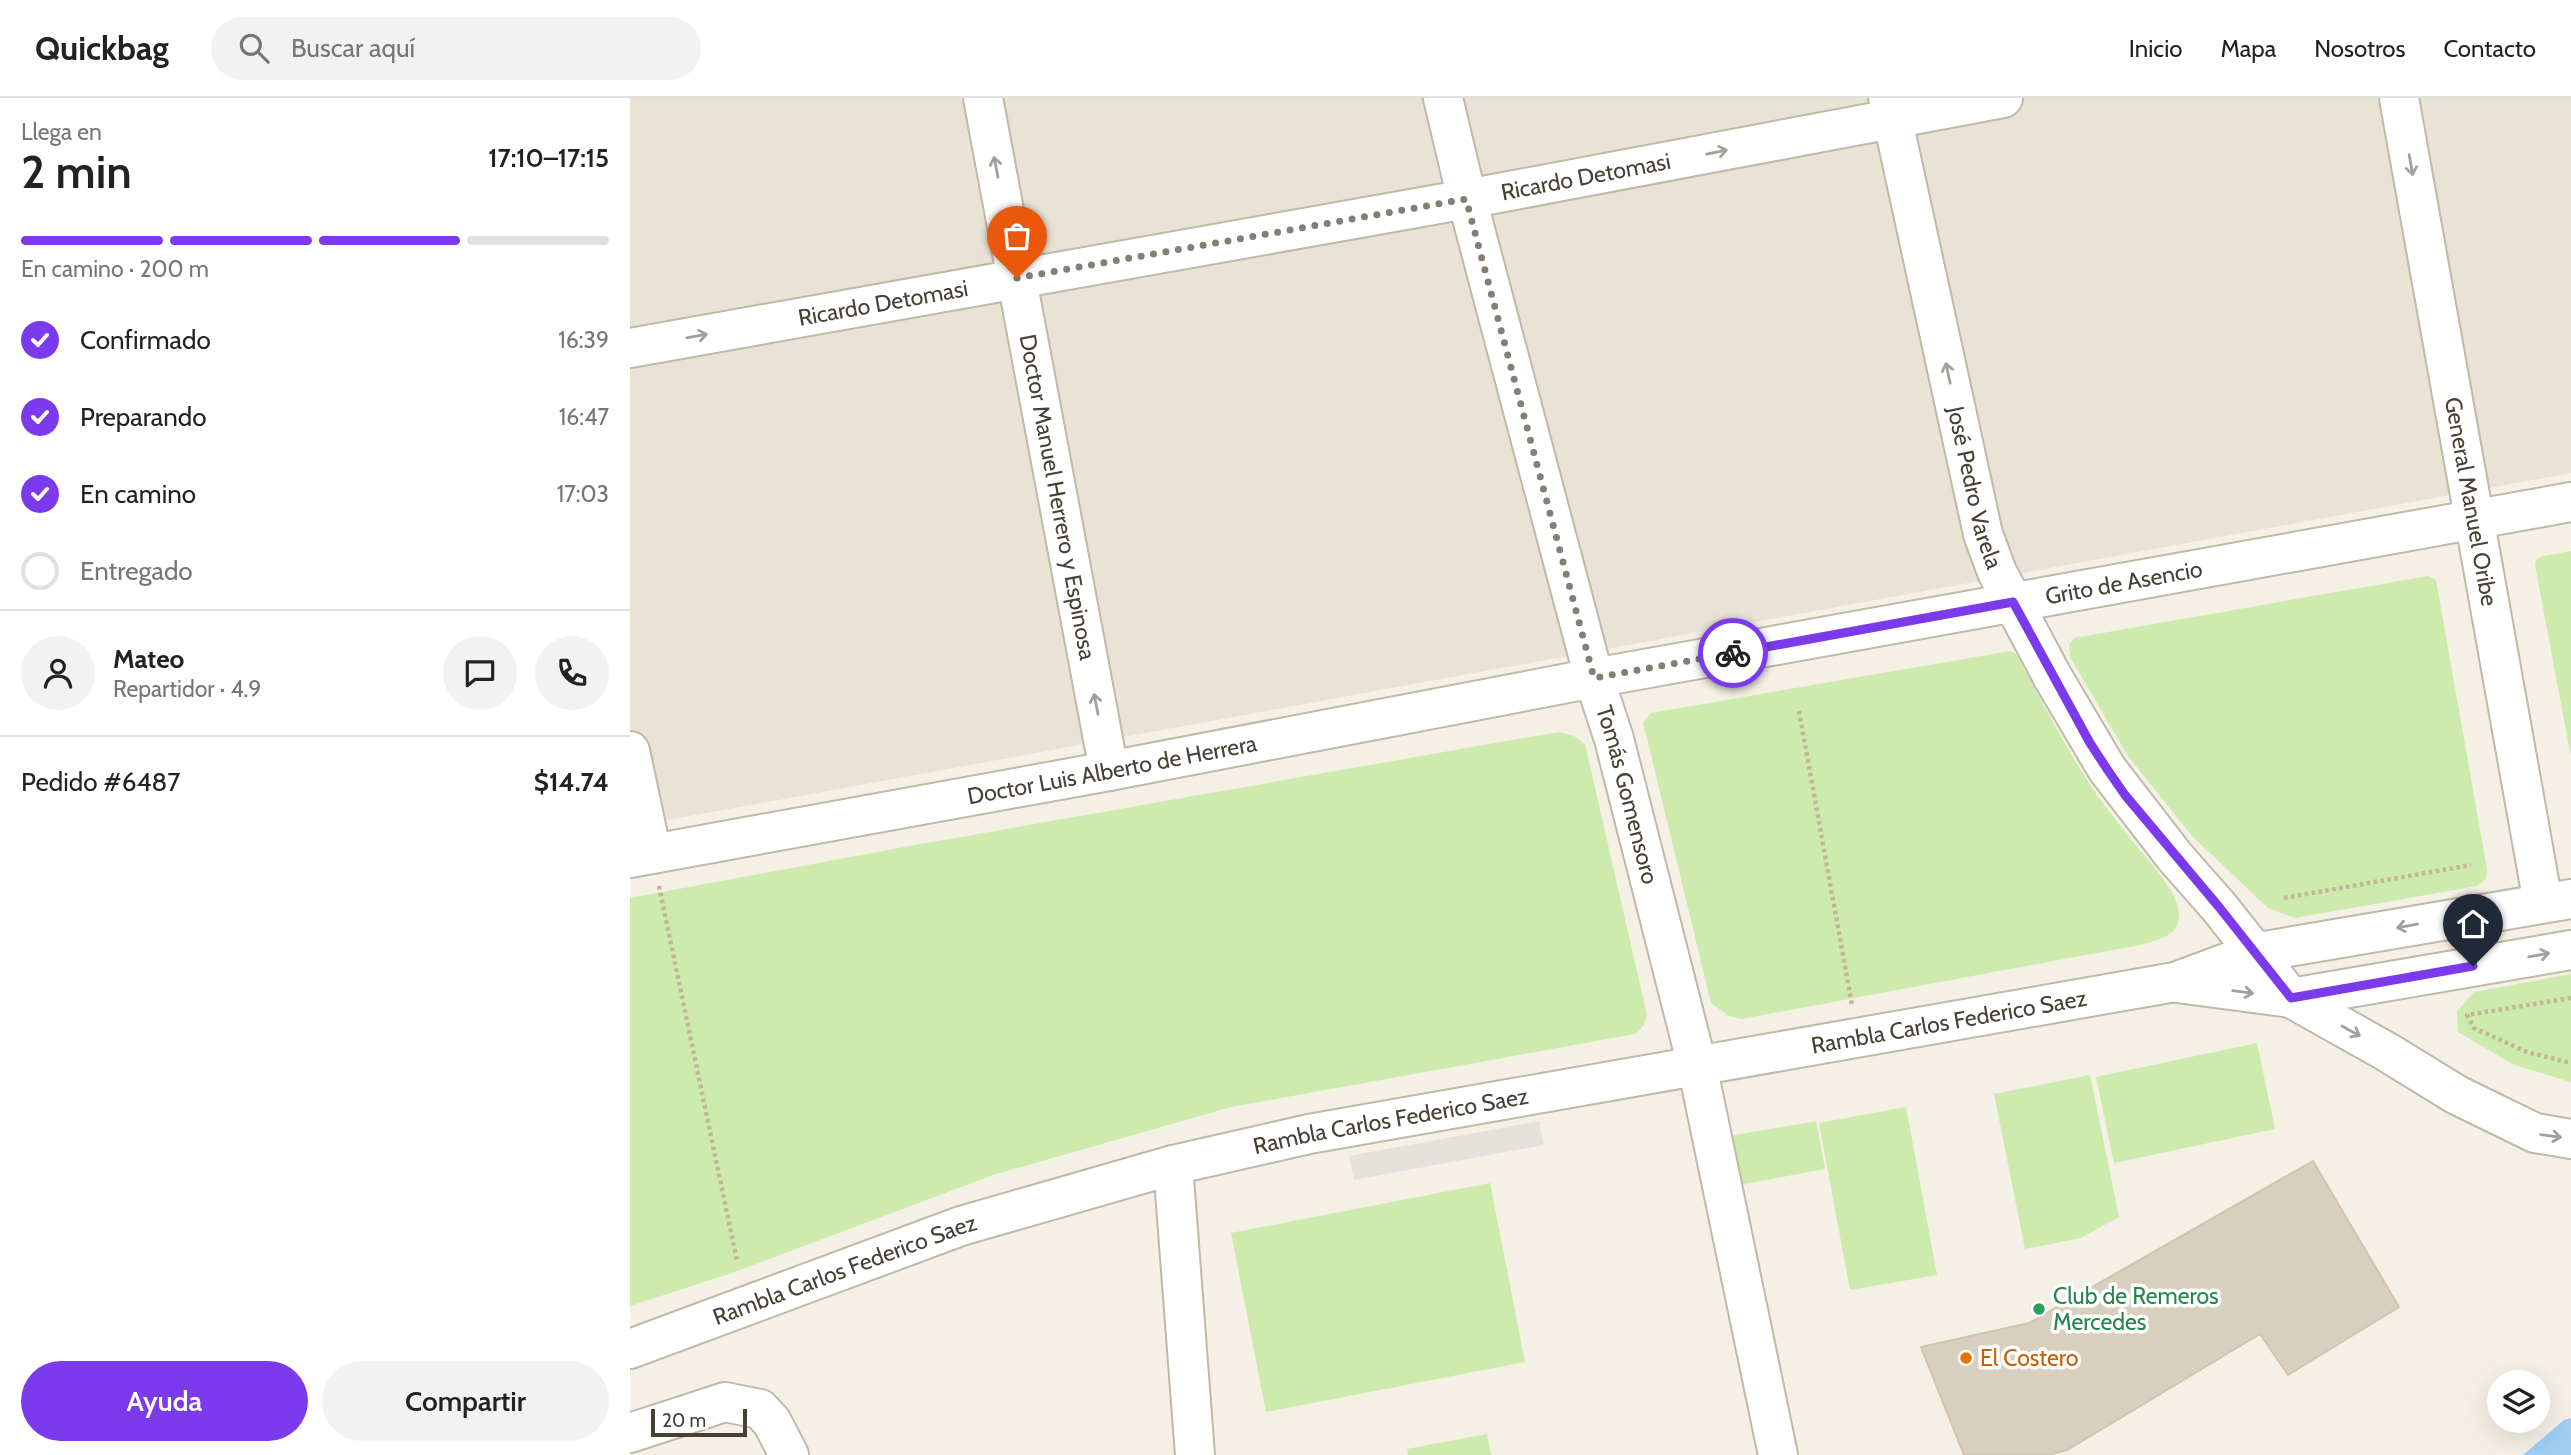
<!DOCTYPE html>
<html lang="es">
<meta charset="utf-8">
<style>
:root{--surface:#fff;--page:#f2f2f2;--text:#222;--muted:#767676;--line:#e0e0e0;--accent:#7c3aed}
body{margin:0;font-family:Cabin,sans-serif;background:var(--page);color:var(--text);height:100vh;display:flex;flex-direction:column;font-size:26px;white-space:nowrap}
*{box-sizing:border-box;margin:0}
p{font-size:23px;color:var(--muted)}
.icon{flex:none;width:38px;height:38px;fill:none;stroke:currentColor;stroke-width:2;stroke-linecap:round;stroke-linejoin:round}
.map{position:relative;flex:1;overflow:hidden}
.side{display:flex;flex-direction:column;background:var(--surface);width:630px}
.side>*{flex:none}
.tools{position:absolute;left:1857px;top:1272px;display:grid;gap:14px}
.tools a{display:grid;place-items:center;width:63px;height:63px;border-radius:50%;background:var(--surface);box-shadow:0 7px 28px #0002;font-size:35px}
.scale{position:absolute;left:21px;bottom:18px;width:96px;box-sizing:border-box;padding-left:7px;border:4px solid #474135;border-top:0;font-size:19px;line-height:24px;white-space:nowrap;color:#474135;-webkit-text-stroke:5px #fff;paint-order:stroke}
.pin{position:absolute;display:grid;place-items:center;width:60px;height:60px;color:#fff;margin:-72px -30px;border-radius:50% 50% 50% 0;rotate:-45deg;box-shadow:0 0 7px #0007}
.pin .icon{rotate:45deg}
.courier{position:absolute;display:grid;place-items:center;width:70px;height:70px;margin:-35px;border:5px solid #7c3aed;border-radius:50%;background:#fff;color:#222;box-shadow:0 2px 9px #0007}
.summary em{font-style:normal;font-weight:600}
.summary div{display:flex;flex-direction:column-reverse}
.summary{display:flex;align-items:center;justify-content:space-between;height:119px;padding:0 21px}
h1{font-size:46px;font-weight:600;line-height:52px}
.bar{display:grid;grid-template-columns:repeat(4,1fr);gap:10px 7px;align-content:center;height:84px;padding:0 21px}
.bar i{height:9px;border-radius:5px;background:var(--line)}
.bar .active{background:var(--accent)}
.bar p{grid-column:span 4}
.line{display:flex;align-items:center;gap:18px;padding:0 21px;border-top:2px solid var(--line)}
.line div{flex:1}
.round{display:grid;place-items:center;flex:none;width:74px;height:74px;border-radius:37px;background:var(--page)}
ol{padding:0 21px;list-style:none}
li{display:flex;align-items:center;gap:21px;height:77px}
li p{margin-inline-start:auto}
li .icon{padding:7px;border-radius:50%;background:var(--accent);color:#fff;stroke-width:4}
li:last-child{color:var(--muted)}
li i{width:38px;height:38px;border:4px solid var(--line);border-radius:50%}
.cta{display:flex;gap:14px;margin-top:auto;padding:14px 21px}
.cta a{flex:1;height:80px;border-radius:42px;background:var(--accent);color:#fff;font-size:28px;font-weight:600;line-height:80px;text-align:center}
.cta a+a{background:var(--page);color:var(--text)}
header{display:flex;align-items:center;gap:42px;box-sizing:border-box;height:98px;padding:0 35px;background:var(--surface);border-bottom:2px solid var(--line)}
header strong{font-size:33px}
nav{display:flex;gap:38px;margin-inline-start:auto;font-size:24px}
.search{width:490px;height:63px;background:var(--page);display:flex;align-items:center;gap:18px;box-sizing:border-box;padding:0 24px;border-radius:38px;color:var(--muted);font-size:26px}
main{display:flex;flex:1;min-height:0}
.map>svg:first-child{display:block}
.residential{fill:#e8e3d4}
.green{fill:#ccebac}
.parking{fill:#e5e2de}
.water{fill:#9ecef4}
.building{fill:#d9cfbe;stroke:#d1c5ad;stroke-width:2}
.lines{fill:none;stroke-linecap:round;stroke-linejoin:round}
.minor-casing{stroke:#c0b9a8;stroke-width:42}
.path{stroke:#c3b598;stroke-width:4.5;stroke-dasharray:3.5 3.5;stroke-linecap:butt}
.minor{stroke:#fff;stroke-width:38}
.oneway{stroke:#a3a09a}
.done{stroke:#847e73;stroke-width:7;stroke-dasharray:0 12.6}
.route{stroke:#7c3aed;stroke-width:9}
.leisure-dot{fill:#2e9e5b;stroke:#fff;stroke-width:2.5}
.food-dot{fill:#e8710a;stroke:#fff;stroke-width:2.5}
.labels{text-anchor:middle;stroke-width:7;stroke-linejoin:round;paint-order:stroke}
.street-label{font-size:23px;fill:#474135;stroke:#fff}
.leisure-label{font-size:23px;fill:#27864d;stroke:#fff;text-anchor:start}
.food-label{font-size:23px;fill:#c56008;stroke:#fff;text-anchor:start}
</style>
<header>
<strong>Quickbag</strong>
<div class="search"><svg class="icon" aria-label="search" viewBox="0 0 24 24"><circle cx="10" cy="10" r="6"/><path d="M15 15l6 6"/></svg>Buscar aquí</div>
<nav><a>Inicio</a><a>Mapa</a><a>Nosotros</a><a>Contacto</a></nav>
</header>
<main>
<section class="side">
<div class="summary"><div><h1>2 min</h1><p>Llega en</p></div><em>17:10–17:15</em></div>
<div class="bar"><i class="active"></i><i class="active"></i><i class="active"></i><i></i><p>En camino · 200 m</p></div>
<ol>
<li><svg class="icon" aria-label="check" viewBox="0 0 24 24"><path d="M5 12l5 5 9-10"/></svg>Confirmado<p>16:39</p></li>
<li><svg class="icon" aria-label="check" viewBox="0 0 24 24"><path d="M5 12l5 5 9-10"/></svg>Preparando<p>16:47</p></li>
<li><svg class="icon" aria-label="check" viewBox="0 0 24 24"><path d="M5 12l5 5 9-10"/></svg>En camino<p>17:03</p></li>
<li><i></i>Entregado</li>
</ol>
<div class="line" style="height:126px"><a class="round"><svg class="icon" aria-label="person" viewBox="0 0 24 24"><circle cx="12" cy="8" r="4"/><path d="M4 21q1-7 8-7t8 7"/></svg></a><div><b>Mateo</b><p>Repartidor · 4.9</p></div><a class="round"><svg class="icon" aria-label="chat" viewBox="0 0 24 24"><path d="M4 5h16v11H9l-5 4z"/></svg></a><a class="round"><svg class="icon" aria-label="phone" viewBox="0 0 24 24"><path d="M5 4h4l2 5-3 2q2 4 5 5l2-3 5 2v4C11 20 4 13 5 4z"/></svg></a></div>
<div class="line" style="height:91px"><div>Pedido #6487</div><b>$14.74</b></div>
<div class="cta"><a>Ayuda</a><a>Compartir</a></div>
</section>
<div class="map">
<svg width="1941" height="1357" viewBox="0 0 1941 1357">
<rect width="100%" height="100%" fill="#f4f0e6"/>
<polygon class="residential" points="0,0 1941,0 1941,375 0,729"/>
<g class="green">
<polygon points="1941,453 1941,659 1905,467 1906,462 1913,458"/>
<polygon points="1798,478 1806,482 1857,771 1856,781 1847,788 1665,820 1638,810 1562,738 1498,658 1440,559 1439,547 1444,540"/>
<path d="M1380 553 1386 556C1414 608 1441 661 1475 708 1489 727 1504 745 1519 763 1531 778 1549 798 1549 818 1549 837 1530 841 1515 846L1111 921 1099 918 1081 905 1013 624 1021 615Z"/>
<polygon points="928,634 944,638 955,646 1017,917 1014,927 1005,936 601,1009 363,1077 99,1176 0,1208 0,800 285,747"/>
<polygon points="1941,876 1941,984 1884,967 1828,934 1827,913 1844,894"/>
<polygon points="1627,945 1645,1031 1484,1065 1466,979"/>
<polygon points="1460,977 1489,1119 1451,1140 1395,1151 1364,996"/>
<polygon points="1276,1009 1307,1177 1220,1192 1189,1025"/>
<polygon points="1186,1023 1195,1071 1103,1088 1094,1039"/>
<polygon points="860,1085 895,1264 636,1314 601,1135"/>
<polygon points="857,1336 861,1357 778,1357 777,1351"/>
</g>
<polygon class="parking" points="909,1023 914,1047 724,1082 719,1058"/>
<polygon class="water" points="1941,1320 1941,1357 1893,1357 1934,1322"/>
<polygon class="building" points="1683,1063 1769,1209 1658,1277 1630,1236 1437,1352 1418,1357 1334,1357 1291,1249 1399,1225"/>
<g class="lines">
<g class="minor-casing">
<g id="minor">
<path id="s1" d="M353 0 479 673"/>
<path id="s2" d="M813 0 837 101 964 580 984 641 1067 967 1148 1357"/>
<path id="s3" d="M1258 0 1353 436 1367 474 1422 578 1477 671 1545 759 1589 809 1661 900 1757 954 1827 997 1905 1035 1941 1041"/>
<path id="s4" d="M1769 0 1913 805"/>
<path id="s5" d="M0 250 837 101 1373 0"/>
<polyline points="0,653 22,756"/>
<path id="s6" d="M0 760 479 673 964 580 1941 404"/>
<polyline points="1547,885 1661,900 1941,852"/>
<polyline points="543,1067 565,1357"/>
<path id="s7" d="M0 1251 331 1128 543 1067 679 1036 1545 884 1623 855 1941 801"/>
<polyline points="0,1335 95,1304 130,1311 142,1324 159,1357"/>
</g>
</g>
<g class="path">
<polyline points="1169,613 1222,907"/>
<polyline points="29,788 107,1163"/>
<polyline points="1654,800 1841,767"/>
<polyline points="1941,900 1837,917 1844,930 1897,954 1941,965"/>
</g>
<use href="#minor" class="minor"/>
</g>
<defs><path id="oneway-shaft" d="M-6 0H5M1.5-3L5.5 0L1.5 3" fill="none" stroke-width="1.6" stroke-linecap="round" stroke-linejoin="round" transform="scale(1.75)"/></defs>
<g class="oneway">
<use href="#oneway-shaft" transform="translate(1087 54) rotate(-11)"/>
<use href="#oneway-shaft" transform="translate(1781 67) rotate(80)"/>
<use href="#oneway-shaft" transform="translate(366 69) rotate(-101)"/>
<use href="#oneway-shaft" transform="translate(67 238) rotate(-10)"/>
<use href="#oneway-shaft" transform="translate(1318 275) rotate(-102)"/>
<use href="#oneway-shaft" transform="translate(466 606) rotate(-101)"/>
<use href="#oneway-shaft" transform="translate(1777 828) rotate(170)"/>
<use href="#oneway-shaft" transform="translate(1909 857) rotate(-10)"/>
<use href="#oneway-shaft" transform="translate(1613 894) rotate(8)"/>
<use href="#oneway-shaft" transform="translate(1721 933) rotate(29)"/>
<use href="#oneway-shaft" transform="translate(1921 1038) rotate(8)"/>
</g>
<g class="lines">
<polyline class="done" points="387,180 836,101 964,580 1103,555"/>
<polyline class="route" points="1103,555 1383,504 1460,645 1477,671 1495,697 1589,809 1661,900 1843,868"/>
</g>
<circle class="leisure-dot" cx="1409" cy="1211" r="7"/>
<circle class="food-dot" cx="1336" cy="1260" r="7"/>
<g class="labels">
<g class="street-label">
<text dy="8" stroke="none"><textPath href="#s5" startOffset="971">Ricardo Detomasi</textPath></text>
<text dy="8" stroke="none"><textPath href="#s5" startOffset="257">Ricardo Detomasi</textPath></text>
<text dy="8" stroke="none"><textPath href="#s3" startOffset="399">José Pedro Varela</textPath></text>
<text dy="8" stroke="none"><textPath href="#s1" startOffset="406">Doctor Manuel Herrero y Espinosa</textPath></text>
<text dy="8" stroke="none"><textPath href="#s4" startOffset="410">General Manuel Oribe</textPath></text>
<text dy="8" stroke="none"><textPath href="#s6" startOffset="1519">Grito de Asencio</textPath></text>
<text dy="8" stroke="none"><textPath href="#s6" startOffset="490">Doctor Luis Alberto de Herrera</textPath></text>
<text dy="8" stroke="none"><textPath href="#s2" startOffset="721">Tomás Gomensoro</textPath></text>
<text dy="8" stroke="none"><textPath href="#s7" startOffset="1363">Rambla Carlos Federico Saez</textPath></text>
<text dy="8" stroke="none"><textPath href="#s7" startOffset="796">Rambla Carlos Federico Saez</textPath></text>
<text dy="8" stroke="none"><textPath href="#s7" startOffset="229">Rambla Carlos Federico Saez</textPath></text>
</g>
<g class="leisure-label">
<text x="1423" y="1206">Club de Remeros<tspan x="1423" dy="26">Mercedes</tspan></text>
</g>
<g class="food-label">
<text x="1350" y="1268">El Costero</text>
</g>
</g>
</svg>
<div class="tools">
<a><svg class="icon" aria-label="layers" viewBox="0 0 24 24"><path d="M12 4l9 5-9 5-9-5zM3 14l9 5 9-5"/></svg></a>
</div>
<div class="scale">20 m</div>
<div class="pin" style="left:387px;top:180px;background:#ea580c"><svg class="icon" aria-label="bag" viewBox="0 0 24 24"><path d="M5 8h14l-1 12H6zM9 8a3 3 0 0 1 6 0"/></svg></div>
<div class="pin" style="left:1843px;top:868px;background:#1f2937"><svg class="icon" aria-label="home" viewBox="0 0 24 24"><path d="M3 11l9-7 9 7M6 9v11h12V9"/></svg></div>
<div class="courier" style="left:1103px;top:555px"><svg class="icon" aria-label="bike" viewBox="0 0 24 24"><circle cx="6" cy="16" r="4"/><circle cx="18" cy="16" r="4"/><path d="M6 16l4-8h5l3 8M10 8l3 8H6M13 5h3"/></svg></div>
</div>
</main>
